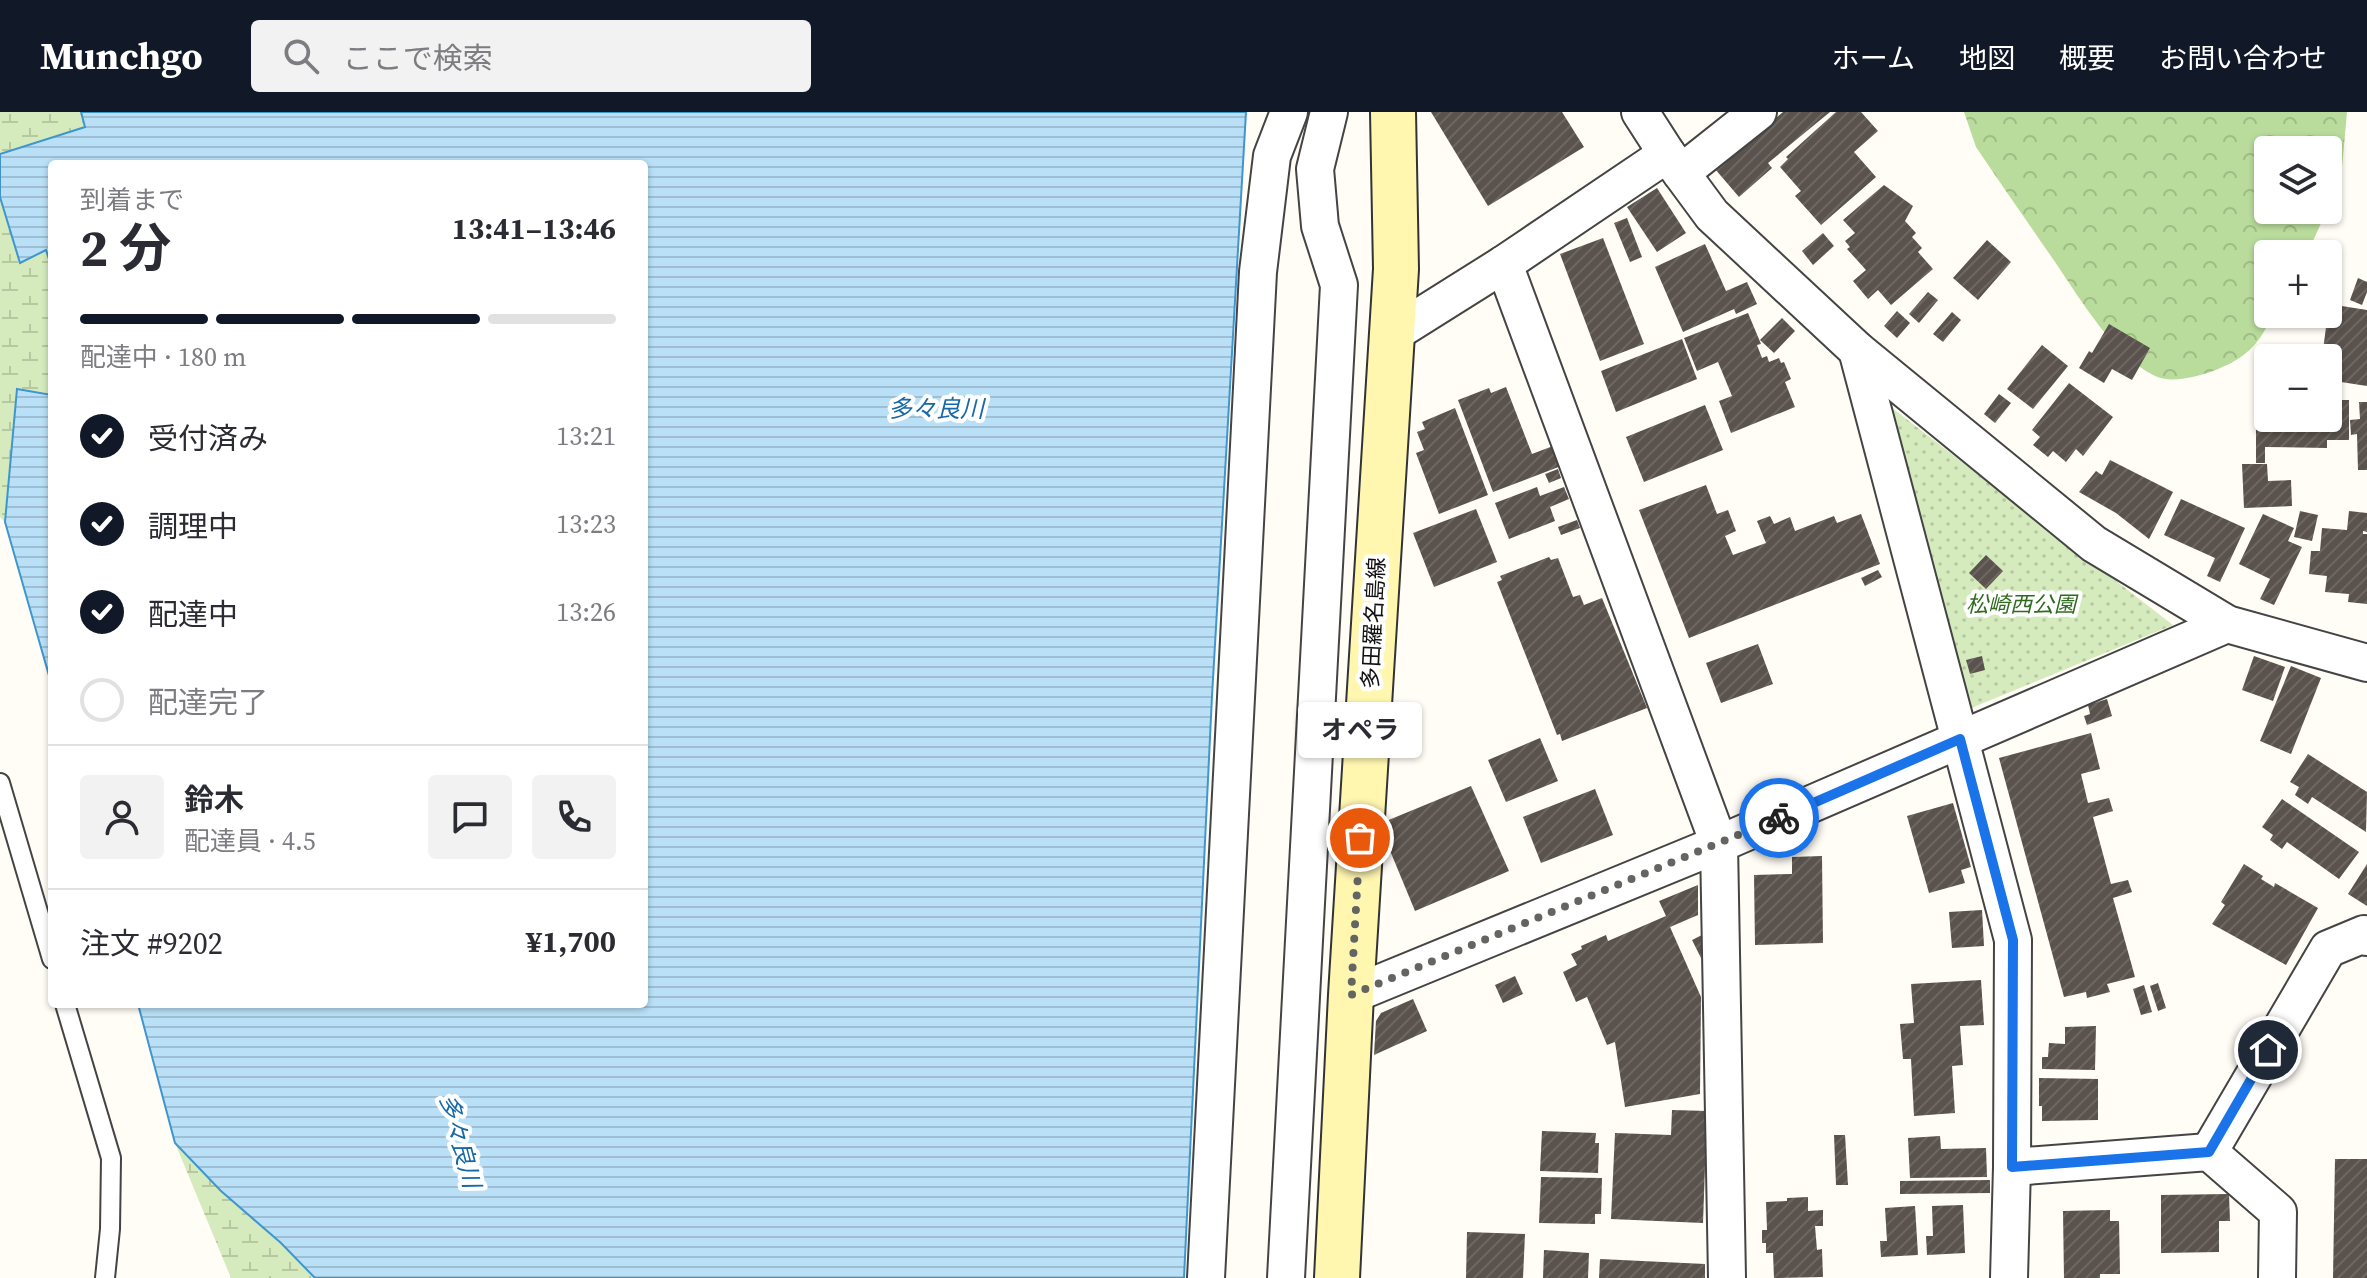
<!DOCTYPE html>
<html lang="ja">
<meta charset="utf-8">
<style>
:root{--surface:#fff;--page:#f2f2f3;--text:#2b2b33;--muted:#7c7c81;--line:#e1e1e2;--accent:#111827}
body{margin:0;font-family:"Source Serif 4","Noto Sans JP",serif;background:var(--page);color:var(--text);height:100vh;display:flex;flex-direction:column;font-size:30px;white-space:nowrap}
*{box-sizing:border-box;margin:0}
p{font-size:26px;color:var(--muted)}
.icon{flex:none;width:44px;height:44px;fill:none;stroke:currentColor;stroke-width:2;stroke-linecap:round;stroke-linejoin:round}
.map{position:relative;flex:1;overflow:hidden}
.sheet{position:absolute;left:48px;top:48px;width:600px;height:848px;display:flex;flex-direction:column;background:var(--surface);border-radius:8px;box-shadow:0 2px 6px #0004}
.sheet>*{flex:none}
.controls{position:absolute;left:2254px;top:24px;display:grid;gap:16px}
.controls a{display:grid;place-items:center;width:88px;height:88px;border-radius:8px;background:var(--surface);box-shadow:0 2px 6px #0004;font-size:40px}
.pin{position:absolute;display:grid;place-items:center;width:68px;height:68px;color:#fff;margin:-34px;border:4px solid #fff;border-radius:50%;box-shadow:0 2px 8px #0007}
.courier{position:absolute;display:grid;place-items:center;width:80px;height:80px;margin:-40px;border:6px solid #1a73e8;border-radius:50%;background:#fff;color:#222;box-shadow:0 2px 10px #0007}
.bubble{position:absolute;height:56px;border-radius:8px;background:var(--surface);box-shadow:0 2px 6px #0004;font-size:26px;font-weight:700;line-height:56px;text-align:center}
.summary em{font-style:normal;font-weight:700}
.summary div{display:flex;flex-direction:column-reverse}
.summary{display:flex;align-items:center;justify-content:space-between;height:136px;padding:0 32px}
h1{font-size:52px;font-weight:700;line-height:60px}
.bar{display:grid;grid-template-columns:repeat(4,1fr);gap:12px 8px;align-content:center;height:96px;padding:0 32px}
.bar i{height:10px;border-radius:6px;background:var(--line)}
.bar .current{background:var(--accent)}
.bar p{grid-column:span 4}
.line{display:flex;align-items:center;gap:20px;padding:0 32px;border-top:2px solid var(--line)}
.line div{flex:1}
.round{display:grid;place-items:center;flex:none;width:84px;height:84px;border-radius:8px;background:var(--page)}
ol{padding:0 32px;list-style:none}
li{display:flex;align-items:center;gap:24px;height:88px}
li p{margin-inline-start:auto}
li .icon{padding:8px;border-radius:50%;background:var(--accent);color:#fff;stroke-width:4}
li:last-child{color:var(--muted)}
li i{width:44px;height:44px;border:4px solid var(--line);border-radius:50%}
header{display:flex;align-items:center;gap:48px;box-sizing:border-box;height:112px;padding:0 40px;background:var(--accent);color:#fff}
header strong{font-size:38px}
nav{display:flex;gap:44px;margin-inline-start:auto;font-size:28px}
.search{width:560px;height:72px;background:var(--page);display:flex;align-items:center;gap:20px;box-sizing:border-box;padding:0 28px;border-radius:8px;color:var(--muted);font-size:30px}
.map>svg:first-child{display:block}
.forest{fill:url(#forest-crowns)}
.wetland{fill:url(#wetland-marsh)}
.park{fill:url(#park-dots)}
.water{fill:url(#water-rules);stroke:#3f96cf;stroke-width:2}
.building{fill:url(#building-hatch)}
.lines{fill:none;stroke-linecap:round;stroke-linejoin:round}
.lane-casing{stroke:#444;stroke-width:22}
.street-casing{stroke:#444;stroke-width:40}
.secondary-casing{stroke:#333;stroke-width:48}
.lane{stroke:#fff;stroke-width:18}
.street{stroke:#fff;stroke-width:36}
.secondary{stroke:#fff6b0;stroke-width:44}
.done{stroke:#646461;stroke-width:8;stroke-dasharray:0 14.4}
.route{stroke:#1a73e8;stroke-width:10}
.labels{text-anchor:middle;stroke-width:8;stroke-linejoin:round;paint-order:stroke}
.park-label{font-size:22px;font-style:italic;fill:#2f6b1f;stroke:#fff}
.street-label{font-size:22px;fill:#111;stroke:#fff}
.water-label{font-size:24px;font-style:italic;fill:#1768a6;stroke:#fff}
</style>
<header>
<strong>Munchgo</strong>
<div class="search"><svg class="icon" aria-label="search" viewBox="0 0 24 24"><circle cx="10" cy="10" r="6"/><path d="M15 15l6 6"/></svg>ここで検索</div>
<nav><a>ホーム</a><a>地図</a><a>概要</a><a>お問い合わせ</a></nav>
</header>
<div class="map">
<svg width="2367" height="1166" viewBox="0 0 2367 1166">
<defs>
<pattern id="forest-crowns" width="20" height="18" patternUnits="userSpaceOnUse" patternTransform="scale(2)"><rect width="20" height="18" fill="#b9dc9c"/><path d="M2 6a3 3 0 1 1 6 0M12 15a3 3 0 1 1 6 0" fill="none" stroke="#9ebc85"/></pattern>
<pattern id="wetland-marsh" width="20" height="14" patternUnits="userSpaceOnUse" patternTransform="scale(2)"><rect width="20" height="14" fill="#d5ebbd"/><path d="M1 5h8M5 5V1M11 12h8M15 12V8" fill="none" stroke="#b6c8a1"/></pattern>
<pattern id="park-dots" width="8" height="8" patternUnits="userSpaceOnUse" patternTransform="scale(2)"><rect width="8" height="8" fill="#d5ebbd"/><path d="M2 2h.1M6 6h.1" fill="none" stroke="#b6c8a1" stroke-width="1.8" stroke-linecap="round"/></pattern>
<pattern id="water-rules" width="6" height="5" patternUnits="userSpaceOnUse" patternTransform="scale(2)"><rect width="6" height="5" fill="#b9e0f7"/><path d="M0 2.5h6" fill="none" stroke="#9ebfd3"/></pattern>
<pattern id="building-hatch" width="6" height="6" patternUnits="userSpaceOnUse" patternTransform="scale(2)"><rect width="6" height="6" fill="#5a524d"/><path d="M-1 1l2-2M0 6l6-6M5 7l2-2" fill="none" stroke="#6d6662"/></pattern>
</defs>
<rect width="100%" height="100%" fill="#fffdf5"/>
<path class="forest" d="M1964 0H2347L2342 55 2328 95V38H2268V98H2327L2307 142H2268V202H2274C2266 216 2259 231 2246 241 2228 257 2177 275 2155 264 2113 243 2081 188 2055 150 2029 112 2002 74 1976 35Z"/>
<g class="wetland">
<polygon points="0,0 81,0 86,15 0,42"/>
<polygon points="0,85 20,151 47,138 52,156 52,283 17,278 5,410 0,405"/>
<polygon points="175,1031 221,1079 281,1131 315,1166 231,1166"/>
</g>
<polygon class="park" points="1887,292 2173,513 1969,597"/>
<g class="water">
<polygon points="81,0 1246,0 1212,584 1184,1166 315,1166 281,1131 221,1079 175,1031 138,892 644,892 644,52 52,52 52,156 46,138 20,151 0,85 0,42 85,15"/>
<polygon points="17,277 52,283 52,574 5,410"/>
</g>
<g class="building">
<polygon points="1431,0 1562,0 1584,35 1488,94"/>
<polygon points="1783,0 1830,0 1768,51 1772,56 1739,85 1715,57"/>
<polygon points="1836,0 1861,0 1878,19 1854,40 1876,65 1821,113 1795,84 1801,79 1780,55 1788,47 1786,45"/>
<polygon points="1884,73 1913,94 1905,109 1916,121 1912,125 1922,136 1918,140 1933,157 1891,193 1878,178 1868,187 1853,169 1866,158 1847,137 1850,135 1845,129 1855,121 1843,108"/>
<polygon points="1657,76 1686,121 1657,140 1627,95"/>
<polygon points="1627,106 1642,145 1630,150 1614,111"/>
<polygon points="1823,121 1834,134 1813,153 1802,139"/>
<polygon points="1603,126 1644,232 1600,249 1560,142"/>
<polygon points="1987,128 2011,150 1978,188 1953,166"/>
<polygon points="1705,132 1726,179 1747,170 1757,192 1736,202 1734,197 1683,220 1655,155"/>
<polygon points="2358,166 2367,170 2367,180 2362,193 2350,188"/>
<polygon points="1928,180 1938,188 1919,211 1909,202"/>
<polygon points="2329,192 2367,198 2367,274 2328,268 2328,246 2322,246"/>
<polygon points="1897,199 1910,211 1897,226 1884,214"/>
<polygon points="1952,200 1961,208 1943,230 1933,222"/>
<polygon points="1748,201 1761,232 1757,233 1762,246 1767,244 1769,250 1779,246 1781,251 1784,250 1791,267 1785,270 1795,295 1731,321 1719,289 1732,284 1718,250 1697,259 1684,226"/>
<polygon points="1782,206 1795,219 1774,241 1760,228"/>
<polygon points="2109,212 2150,236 2132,268 2112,257 2104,271 2079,256 2089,239 2092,241"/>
<polygon points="1682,227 1697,267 1616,300 1601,259"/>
<polygon points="2042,233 2068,254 2033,297 2007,277"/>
<polygon points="2069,271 2113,305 2083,344 2076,337 2066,350 2053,339 2048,345 2033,333 2040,325 2032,318"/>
<polygon points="1506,275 1532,342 1553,334 1561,354 1493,380 1458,288 1489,276 1491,281"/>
<polygon points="1999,282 2011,291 1995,311 1984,302"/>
<polygon points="2328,288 2349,288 2349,328 2327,328 2327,336 2265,335 2265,351 2256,351 2256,304 2268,304 2268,306 2328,306"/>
<polygon points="2359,290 2367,290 2367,358 2358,358 2357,322 2351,323 2350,308 2360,307"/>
<polygon points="1705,293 1723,338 1644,370 1626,325"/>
<polygon points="1455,296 1488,383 1439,402 1416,341 1424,338 1417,320 1425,317 1422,310"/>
<polygon points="2110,348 2173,380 2149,427 2116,401 2079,380 2096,359 2102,363"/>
<polygon points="2242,352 2267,352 2268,369 2291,368 2292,394 2244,396"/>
<polygon points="1558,357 1561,366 1549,371 1545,362"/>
<polygon points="1706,373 1717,402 1728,398 1736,419 1725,424 1733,443 1766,431 1757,409 1770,404 1774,412 1790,405 1795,419 1834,404 1837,411 1861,402 1880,452 1689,526 1639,398"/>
<polygon points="1537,375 1540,384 1564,375 1569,387 1550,395 1555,409 1509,427 1495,391"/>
<polygon points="2181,387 2245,416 2220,470 2207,464 2215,446 2164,423"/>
<polygon points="1476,397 1497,450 1434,475 1413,421"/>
<polygon points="2300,399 2318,403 2312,429 2294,425"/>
<polygon points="2349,399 2367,401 2367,420 2363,419 2363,422 2367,422 2367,492 2348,490 2349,482 2325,480 2327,464 2309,462 2311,439 2320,439 2322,416 2347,418"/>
<polygon points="2263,402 2294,416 2288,429 2302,435 2274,493 2260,487 2270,467 2239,452"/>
<polygon points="1577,408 1580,416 1561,423 1558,415"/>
<polygon points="1986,443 2003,459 1986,477 1969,461"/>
<polygon points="1549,445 1551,448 1558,446 1573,485 1580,483 1584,493 1602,486 1647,596 1562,629 1560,622 1557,623 1497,470 1502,468 1500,464"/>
<polygon points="1878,458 1882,465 1865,474 1861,466"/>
<polygon points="1758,532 1773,572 1721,591 1706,551"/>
<polygon points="1982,544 1985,558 1970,562 1966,548"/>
<polygon points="2254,544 2285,555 2273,589 2242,578"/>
<polygon points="2291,554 2321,566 2291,642 2260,629"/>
<polygon points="2107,587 2112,604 2087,613 2084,604 2090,602 2088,593"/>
<polygon points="2091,621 2100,657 2081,662 2088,691 2109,686 2113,699 2093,705 2111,772 2128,768 2132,780 2113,786 2135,865 2107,872 2110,880 2087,886 2086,880 2064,885 1999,646"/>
<polygon points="1540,626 1558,669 1506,690 1488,648"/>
<polygon points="2308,642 2367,680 2366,720 2312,685 2308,692 2295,683 2299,675 2290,670"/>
<polygon points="1471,674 1509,759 1415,799 1379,712"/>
<polygon points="1595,677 1613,723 1541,751 1523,705"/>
<polygon points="2282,687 2359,740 2339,767 2287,730 2282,737 2270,728 2273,723 2262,715"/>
<polygon points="1953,691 1971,755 1961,758 1965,771 1929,781 1907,704"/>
<polygon points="1822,744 1823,831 1755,833 1754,763 1792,762 1792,745"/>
<polygon points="2244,752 2263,764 2261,767 2274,775 2275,771 2318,796 2286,853 2212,812 2225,793 2221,790"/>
<polygon points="2367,752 2367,794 2348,782"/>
<polygon points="1698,773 1698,803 1670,815 1701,885 1700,982 1625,995 1615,930 1607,933 1587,885 1576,890 1563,860 1577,853 1571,842 1582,837 1581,834 1606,823 1608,829 1666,804 1659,789"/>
<polygon points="1982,798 1984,834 1952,836 1949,800"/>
<polygon points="1702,823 1701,846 1692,828"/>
<polygon points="1515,864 1523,882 1503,891 1495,873"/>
<polygon points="1981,868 1984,913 1960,914 1963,953 1952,954 1955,1001 1914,1004 1911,947 1903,947 1900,912 1914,911 1911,872"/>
<polygon points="2158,871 2166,896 2158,899 2150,874"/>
<polygon points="2144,873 2152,900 2141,903 2133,877"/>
<polygon points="1413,887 1427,919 1374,943 1376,909 1381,901"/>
<polygon points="2096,914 2095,958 2042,957 2042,945 2048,945 2049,931 2065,932 2065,915"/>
<polygon points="2039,966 2098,967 2098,1008 2042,1009 2042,994 2039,994"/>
<polygon points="1672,998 1707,999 1703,1111 1611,1107 1615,1021 1671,1023"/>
<polygon points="1542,1019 1596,1021 1595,1031 1599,1031 1598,1061 1540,1059"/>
<polygon points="1834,1023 1845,1023 1848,1073 1836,1073"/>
<polygon points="1940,1024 1941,1037 1986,1036 1987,1065 1910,1066 1908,1026"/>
<polygon points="2335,1047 2367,1047 2367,1166 2333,1166"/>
<polygon points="1541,1065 1602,1066 1601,1102 1595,1102 1595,1112 1539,1111"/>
<polygon points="1990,1068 1990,1081 1900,1082 1900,1069"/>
<polygon points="2229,1082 2230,1109 2219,1109 2219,1140 2161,1141 2161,1083"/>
<polygon points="1808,1085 1808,1099 1823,1098 1823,1114 1815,1114 1817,1138 1822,1137 1823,1165 1774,1166 1773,1141 1766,1141 1766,1131 1762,1131 1762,1118 1767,1118 1766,1090 1787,1089 1787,1086"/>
<polygon points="1963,1093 1965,1141 1927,1143 1926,1124 1933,1124 1932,1094"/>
<polygon points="1915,1094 1918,1143 1881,1145 1880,1129 1887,1129 1885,1096"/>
<polygon points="2110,1098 2110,1109 2119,1109 2120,1162 2100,1162 2100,1166 2064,1166 2063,1099"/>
<polygon points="1467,1120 1525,1122 1523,1166 1466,1166"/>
<polygon points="1544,1138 1589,1141 1588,1166 1543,1166"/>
<polygon points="1600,1147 1705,1152 1705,1166 1599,1166"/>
</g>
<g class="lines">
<g class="lane-casing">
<g id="lane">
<polyline points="0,671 52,847"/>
<polyline points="65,892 111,1046 110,1117 105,1166"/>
</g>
</g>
<g class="street-casing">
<g id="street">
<polyline points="1640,0 1667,42 1712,103 1857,238 2094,432 2227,512 2367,551"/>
<polyline points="1681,61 1758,0"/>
<polyline points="1504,152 1719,732 1727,1166"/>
<polyline points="1391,223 1504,152 1667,42"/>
<polyline points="1857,238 2013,828 2012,1055 2009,1166"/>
<polyline points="1351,883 1719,732 2227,512"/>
<polyline points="2209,1040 2328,837 2364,822 2367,825"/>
<polyline points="2012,1055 2209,1040 2278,1100 2277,1166"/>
<polyline points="1206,1166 1258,160 1272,44 1289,0"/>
<polyline points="1286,1166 1339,173 1320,114 1315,57 1329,0"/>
</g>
</g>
<g class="secondary-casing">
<polyline id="secondary" points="1337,1166 1351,883 1396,157 1393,0"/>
</g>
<use href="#lane" class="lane"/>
<use href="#street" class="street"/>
<use href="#secondary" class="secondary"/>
</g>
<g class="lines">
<polyline class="done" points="1360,726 1351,883 1779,706"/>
<polyline class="route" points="1779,706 1960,627 2013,828 2012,1055 2209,1040 2268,938"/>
</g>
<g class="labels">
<g class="park-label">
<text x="2021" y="500">松崎西公園</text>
</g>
<g class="street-label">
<text transform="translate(1373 511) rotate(-87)" y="8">多田羅名島線</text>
</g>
<g class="water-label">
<text x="936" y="305">多々良川</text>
<text transform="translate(460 1029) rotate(75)" y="8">多々良川</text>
</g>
</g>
</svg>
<div class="controls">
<a><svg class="icon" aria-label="layers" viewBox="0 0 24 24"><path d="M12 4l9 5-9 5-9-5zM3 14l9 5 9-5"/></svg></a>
<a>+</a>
<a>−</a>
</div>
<div class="pin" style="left:1360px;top:726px;background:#ea580c"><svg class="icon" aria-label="bag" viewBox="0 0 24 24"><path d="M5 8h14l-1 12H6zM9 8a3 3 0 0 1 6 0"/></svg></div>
<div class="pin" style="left:2268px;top:938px;background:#1f2937"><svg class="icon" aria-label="home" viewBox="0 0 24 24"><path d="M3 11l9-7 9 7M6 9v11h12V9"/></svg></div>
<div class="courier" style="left:1779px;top:706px"><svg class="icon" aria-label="bike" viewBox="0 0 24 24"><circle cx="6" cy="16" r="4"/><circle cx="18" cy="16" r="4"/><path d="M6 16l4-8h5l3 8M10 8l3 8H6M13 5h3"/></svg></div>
<div class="bubble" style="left:1298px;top:590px;width:124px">オペラ</div>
<section class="sheet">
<div class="summary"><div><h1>2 分</h1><p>到着まで</p></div><em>13:41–13:46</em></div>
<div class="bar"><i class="current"></i><i class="current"></i><i class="current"></i><i></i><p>配達中 · 180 m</p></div>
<ol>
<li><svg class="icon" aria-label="check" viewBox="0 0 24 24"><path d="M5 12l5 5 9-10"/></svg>受付済み<p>13:21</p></li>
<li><svg class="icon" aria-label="check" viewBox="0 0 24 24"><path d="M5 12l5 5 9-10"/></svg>調理中<p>13:23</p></li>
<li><svg class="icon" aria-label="check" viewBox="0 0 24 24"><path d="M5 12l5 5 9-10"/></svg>配達中<p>13:26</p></li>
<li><i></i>配達完了</li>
</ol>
<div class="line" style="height:144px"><a class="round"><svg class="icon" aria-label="person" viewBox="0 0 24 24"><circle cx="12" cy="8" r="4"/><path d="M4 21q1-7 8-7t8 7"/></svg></a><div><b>鈴木</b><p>配達員 · 4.5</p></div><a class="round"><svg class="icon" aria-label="chat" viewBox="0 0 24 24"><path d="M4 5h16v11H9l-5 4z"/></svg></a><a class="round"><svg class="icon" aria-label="phone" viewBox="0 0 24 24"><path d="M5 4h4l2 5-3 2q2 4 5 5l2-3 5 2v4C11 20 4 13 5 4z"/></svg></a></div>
<div class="line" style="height:104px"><div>注文 #9202</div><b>¥1,700</b></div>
</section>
</div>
